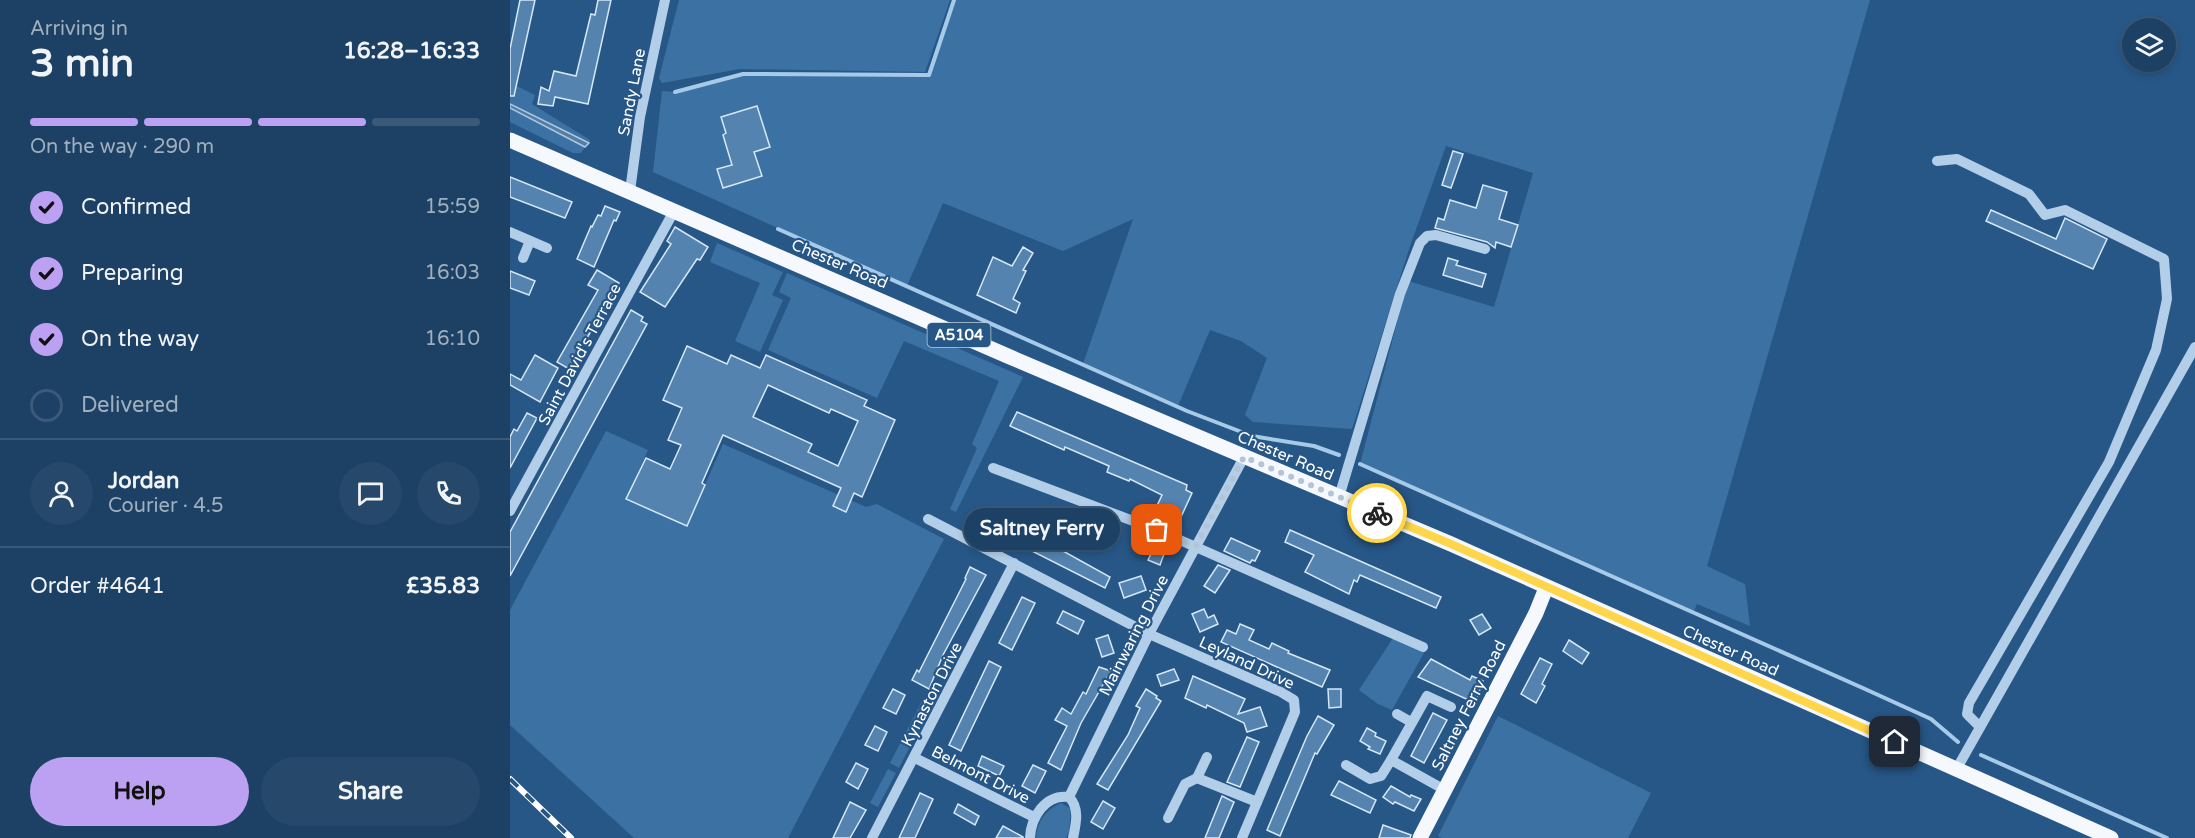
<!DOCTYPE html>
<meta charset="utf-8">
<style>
:root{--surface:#1d4165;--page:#25486b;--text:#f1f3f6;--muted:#a0afbf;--line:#3b5a79;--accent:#bca0f2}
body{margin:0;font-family:"Varela Round",sans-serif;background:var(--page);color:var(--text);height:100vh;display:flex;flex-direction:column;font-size:22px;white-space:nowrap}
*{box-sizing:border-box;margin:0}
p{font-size:20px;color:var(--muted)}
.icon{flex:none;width:33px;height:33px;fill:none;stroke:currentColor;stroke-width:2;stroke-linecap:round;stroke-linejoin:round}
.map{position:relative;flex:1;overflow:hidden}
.sheet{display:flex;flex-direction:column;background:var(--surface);width:510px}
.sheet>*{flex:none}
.controls{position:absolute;left:1612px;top:18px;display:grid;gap:12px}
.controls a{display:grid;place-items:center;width:54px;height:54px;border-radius:50%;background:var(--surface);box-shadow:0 3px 9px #0003,0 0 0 2px var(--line);font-size:30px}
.pin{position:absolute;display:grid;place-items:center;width:51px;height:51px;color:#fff;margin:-26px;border-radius:12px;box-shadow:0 3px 9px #0006}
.courier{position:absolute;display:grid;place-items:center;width:60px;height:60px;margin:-30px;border:4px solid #ffd54a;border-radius:50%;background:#fff;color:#222;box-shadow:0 2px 8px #0007}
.bubble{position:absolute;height:42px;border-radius:21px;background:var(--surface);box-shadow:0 3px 9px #0003,0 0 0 2px var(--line);font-size:20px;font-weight:800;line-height:42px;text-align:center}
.summary em{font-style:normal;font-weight:800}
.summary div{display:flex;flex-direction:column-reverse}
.summary{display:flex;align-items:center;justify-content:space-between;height:102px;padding:0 30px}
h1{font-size:39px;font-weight:800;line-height:45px}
.bar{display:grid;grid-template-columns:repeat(4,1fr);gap:9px 6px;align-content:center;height:72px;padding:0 30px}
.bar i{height:8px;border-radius:4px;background:var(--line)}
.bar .selected{background:var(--accent)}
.bar p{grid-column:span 4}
.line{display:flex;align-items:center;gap:15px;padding:0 30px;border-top:2px solid var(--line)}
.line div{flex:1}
.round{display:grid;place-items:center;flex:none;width:63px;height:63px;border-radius:32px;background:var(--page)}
ol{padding:0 30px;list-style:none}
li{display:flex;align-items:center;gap:18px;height:66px}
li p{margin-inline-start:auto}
li .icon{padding:6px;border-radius:50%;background:var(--accent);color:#111;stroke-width:4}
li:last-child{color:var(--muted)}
li i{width:33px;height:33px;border:3px solid var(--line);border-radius:50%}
.cta{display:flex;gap:12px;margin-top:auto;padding:12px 30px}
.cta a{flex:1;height:69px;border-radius:36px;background:var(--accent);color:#111;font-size:24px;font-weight:800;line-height:69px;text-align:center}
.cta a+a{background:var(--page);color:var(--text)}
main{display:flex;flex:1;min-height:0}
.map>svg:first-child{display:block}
.green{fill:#3c72a3}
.water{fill:#5b7b9c;stroke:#a7cae9;stroke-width:1.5}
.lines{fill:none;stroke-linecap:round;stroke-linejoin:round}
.stream{stroke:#a7cae9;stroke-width:4}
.building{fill:#5483b0;stroke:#d6e7f6;stroke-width:1.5;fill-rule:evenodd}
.minor{stroke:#b3cee8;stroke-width:10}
.major{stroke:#f5f9fe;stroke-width:15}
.rail-casing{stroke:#fff;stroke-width:6}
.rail{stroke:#275787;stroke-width:4;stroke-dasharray:11;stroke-linecap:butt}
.done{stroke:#b3c4d5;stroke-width:6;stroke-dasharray:0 10.8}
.route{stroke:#ffd54a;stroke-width:8}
.labels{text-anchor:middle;stroke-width:4.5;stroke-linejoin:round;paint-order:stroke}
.shield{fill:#275787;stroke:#becddb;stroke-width:1.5}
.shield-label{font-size:15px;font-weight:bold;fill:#fff}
.street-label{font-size:16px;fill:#fff;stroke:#275787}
</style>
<main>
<section class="sheet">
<div class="summary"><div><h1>3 min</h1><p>Arriving in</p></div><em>16:28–16:33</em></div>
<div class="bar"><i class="selected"></i><i class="selected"></i><i class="selected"></i><i></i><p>On the way · 290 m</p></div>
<ol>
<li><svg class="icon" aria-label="check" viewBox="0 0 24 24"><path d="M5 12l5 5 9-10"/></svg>Confirmed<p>15:59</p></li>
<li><svg class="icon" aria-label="check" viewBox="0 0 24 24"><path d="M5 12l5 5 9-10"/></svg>Preparing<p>16:03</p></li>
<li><svg class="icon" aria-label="check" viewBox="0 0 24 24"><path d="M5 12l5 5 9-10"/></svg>On the way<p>16:10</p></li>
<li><i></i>Delivered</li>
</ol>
<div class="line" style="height:108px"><a class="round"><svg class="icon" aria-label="person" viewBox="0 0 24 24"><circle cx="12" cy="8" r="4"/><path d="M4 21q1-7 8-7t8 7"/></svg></a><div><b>Jordan</b><p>Courier · 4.5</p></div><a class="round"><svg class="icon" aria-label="chat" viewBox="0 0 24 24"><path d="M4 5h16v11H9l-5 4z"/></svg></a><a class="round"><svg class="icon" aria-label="phone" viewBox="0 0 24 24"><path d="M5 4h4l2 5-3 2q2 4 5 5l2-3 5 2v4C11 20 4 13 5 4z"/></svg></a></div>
<div class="line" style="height:78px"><div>Order #4641</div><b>£35.83</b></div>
<div class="cta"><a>Help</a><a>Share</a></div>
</section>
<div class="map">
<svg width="1685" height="838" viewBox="0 0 1685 838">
<rect width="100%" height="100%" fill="#275787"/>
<g class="green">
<polygon points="169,0 440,0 415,72 230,69 152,83 149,78"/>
<polygon points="444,0 1360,0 1197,566 1235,584 1240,626 1187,604 1184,611 850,464 898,281 984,307 1023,173 936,146 900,246 842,429 743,422 735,415 757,358 731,341 700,330 668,406 573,364 623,219 553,251 433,203 397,286 143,172 152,91 165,92 233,74 419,75"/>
<polygon points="0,83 25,95 22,104 80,140 79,143 0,104"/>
<polygon points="0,108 75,147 71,153 63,153 0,122"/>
<polygon points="207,243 273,272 262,295 273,300 250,352 225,341 250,283 200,262"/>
<polygon points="277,273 513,377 446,512 440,509 467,448 462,444 489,381 394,341 367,398 258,350 281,298 269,292"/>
<polygon points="96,431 138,450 116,499 177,526 213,444 356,507 367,504 434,539 278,838 124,838 0,725 0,610"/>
<polygon points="883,638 915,651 882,710 868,704 849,690"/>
<polygon points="414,697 423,701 389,768 380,763"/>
<polygon points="988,716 1141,793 1118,838 932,838 928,836"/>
<polygon points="378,769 386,773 368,807 360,803"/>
<path d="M551 803 561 809 559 832 556 838H526C527 821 536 810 551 803Z"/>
</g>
<polygon class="water" points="0,104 79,143 75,147 0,108"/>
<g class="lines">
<g class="stream">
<polyline points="165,92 233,74 419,75 444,0"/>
<polyline points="268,229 677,411 742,436 804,446 829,455"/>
<polyline points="850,464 1355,689 1421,719 1448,742"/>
<polyline points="1471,755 1657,838"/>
</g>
</g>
<g class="building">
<polygon points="10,0 25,0 4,96 0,96 0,49"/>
<polygon points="88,0 101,0 78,104 45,97 43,106 28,104 31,87 39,91 44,71 66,76 81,14 85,15"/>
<polygon points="247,106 260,147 244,152 252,176 213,188 207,169 222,165 213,135 216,133 211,117"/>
<polygon points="943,151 953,154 941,188 932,185"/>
<polygon points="0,177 62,202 55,218 0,197"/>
<polygon points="973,185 997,192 989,219 1008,225 1001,247 986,242 985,248 977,242 925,228 928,218 934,220 940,200 966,208"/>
<polygon points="95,206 110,212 106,221 104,220 84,267 67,259 81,226 82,227 88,215 91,216"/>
<polygon points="1481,210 1546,239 1555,218 1597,239 1583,269 1476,221"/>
<polygon points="165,227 198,247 190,260 187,259 155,307 130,292 161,244 157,241"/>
<polygon points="513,247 523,253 513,270 516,271 503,299 510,303 506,313 467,295 483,257 502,266"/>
<polygon points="938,258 948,261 946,265 976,274 972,287 933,275"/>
<polygon points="87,270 109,283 59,369 47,362 88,290 78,285"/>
<polygon points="0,271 25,281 19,295 0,288"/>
<polygon points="121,310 133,317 131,321 137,324 0,576 0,532"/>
<path d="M177 346 217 364 221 355 250 368 256 355 357 400 354 406 385 420 352 497 344 493 336 512 323 506 331 488 213 435 192 483 195 485 177 526 116 499 136 458 160 469 171 445 158 440 172 408 153 400ZM258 385 319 413 321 409 348 421 328 466 298 452 302 444 243 417Z"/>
<polygon points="25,355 48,368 30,402 0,385 0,374 11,380"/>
<polygon points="507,412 677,485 676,490 682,493 665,530 655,525 660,515 646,508 652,495 620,479 619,481 597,472 599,466 555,447 554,450 500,426"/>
<polygon points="17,413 27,418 0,468 0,437 4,429 7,431"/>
<polygon points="466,510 544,546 600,577 595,588 461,520"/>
<polygon points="780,530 931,597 926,608 850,575 847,582 844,580 839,594 795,572 804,555 775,542"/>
<polygon points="721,538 750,551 745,561 742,560 740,563 714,551"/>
<polygon points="648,539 658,543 650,565 638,560"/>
<polygon points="708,565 720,570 705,593 694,586"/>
<polygon points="460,567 476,575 433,655 419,689 402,680 407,670 409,672 456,579 455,578"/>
<polygon points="631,576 636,590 614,598 609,583"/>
<polygon points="512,597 525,603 502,650 489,643"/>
<polygon points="694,609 698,618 704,615 708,624 690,632 682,614"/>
<polygon points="553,611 574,621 568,634 547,623"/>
<polygon points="972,614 981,628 969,635 960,620"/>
<polygon points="730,624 744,630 739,640 759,649 762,643 779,651 778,653 820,670 812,687 711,642 717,630 726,634"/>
<polygon points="598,635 604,653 592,657 586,639"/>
<polygon points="1059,640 1079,653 1072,664 1053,651"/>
<polygon points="1030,658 1042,664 1032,684 1035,686 1026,703 1011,694"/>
<polygon points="921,659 960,680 962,676 973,681 965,703 908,677"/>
<polygon points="479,661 491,667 451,751 439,745"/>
<polygon points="589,667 601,671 571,723 551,770 538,763 557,726 545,720 552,708 561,714 573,692 576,694"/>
<polygon points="664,669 669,680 651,686 647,675"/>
<polygon points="683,676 735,699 728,714 750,707 757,726 737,732 734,723 697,705 696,708 675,698"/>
<polygon points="383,689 395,695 386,714 373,708"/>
<polygon points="636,689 647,696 646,698 651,701 598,790 587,784 618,735 630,708 626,706"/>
<polygon points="818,689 831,689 831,707 819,708"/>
<polygon points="923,713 937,720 914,763 901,756"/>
<polygon points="808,716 824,725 807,754 805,753 770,836 757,830 797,736"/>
<polygon points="365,726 377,732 368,751 355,745"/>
<polygon points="857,728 866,733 865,736 876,741 870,754 858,749 860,747 850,741"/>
<polygon points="737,737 749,742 730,787 717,782"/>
<polygon points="472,756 494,766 489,776 468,766"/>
<polygon points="346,763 358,769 348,789 336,782"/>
<polygon points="523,765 536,771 525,793 512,786"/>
<polygon points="829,781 866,800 860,813 821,795"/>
<polygon points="881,786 900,797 901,795 911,799 904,811 885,802 883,804 873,797"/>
<polygon points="410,793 423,799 405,838 389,838"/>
<polygon points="712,796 724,802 709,838 695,838"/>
<polygon points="593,801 605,808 593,829 581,822"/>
<polygon points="340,802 356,810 340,838 323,838"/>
<polygon points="448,804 469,816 465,825 444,813"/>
<polygon points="873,825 901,835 900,838 869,838"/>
<polygon points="493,826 513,837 513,838 486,838"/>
</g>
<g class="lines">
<g class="minor">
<polyline points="1427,161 1447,159 1519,194 1535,215 1555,210 1654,259 1657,299 1646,350 1599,462 1459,703 1457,714 1470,727"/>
<polyline points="120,191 130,117 155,0"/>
<polyline points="0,232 37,248"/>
<polyline points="13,258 20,241"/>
<polyline points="483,468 647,530 913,647"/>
<polyline points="829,497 890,294 910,243 917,236 926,235 975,249"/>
<polyline points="0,511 164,211"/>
<polyline points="418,519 639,634 771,692 784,700 785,712 732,838"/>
<polyline points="887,714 901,722"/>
<polyline points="405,758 524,817"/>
<polyline points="836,765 860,779 871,776 881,760"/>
<polyline points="1446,770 1685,347"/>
<polyline points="687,778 697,757"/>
<polyline points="935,790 881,760 917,696 941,707"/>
<polyline points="559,797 639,634 734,457"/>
<polyline points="658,818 675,784 687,778 747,802"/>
<polyline points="362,838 504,563"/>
<path d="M520 838C521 817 535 794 559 797 570 808 566 824 563 838"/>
</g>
<g class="major">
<polyline points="0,140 500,357 941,544 1601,838"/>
<polyline points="910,838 1026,613 1036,588"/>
</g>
<g class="rail-casing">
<polyline id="rail" points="0,779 61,838"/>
</g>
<use href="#rail" class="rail"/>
</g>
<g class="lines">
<polyline class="done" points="647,530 686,546 734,457 867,513"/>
<polyline class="route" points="867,513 941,544 1385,742"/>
</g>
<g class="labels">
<rect class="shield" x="417.5" y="323" width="63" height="24" rx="4.5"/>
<g class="shield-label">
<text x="449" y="340">A5104</text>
</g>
<g class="street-label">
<text transform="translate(121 92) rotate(-79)" y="6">Sandy Lane</text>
<text transform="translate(330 263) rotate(23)" y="6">Chester Road</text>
<text transform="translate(69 354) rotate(-62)" y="6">Saint David's Terrace</text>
<text transform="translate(776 455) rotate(23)" y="6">Chester Road</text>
<text transform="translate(623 635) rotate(-63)" y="6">Mainwaring Drive</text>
<text transform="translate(1221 650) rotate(24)" y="6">Chester Road</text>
<text transform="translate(737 662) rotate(25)" y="6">Leyland Drive</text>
<text transform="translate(421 694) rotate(-63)" y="6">Kynaston Drive</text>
<text transform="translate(958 705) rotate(-63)" y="6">Saltney Ferry Road</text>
<text transform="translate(471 774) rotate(27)" y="6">Belmont Drive</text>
</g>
</g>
</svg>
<div class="controls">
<a><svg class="icon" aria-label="layers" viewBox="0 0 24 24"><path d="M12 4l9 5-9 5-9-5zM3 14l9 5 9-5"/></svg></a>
</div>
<div class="pin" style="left:647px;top:530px;background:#ea580c"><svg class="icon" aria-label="bag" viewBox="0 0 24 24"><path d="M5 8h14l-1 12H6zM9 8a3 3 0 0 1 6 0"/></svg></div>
<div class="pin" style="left:1385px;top:742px;background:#1f2937"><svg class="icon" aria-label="home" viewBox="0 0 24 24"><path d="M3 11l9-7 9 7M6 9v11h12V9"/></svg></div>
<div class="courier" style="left:867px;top:513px"><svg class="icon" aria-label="bike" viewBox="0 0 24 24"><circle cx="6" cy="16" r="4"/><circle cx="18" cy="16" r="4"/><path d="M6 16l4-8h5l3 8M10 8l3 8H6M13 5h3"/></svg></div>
<div class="bubble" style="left:454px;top:508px;width:156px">Saltney Ferry</div>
</div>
</main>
